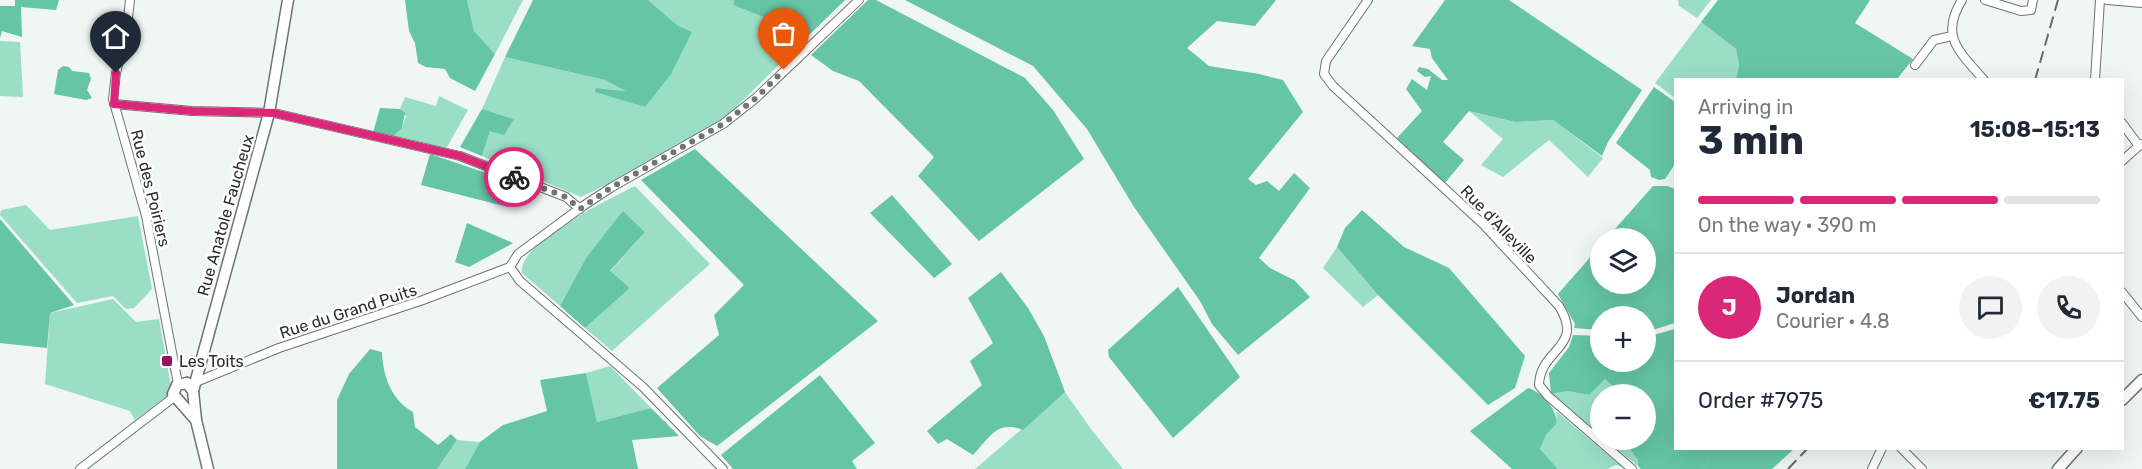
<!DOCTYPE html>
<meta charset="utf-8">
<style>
:root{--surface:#fff;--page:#f2f2f3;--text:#1f2937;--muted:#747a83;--line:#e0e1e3;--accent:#db2777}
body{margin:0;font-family:Rubik,sans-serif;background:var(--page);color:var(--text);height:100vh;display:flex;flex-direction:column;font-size:22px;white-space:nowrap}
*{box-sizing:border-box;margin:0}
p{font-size:20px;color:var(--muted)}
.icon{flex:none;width:33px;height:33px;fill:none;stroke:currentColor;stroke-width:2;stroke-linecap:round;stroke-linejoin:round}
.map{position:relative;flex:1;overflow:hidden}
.details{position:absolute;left:1674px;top:78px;width:450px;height:372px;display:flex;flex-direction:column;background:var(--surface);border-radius:0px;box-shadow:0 6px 24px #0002}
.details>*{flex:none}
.fabs{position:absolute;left:1590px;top:228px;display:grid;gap:12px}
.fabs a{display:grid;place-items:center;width:66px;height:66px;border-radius:50%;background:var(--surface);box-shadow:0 6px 24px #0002;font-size:30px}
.pin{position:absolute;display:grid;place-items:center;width:51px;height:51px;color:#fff;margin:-62px -26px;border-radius:50% 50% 50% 0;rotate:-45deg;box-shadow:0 0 6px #0007}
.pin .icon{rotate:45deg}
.courier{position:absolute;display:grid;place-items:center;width:60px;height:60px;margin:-30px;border:4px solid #db2777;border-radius:50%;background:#fff;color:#222;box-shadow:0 2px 8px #0007}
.headline em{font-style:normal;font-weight:700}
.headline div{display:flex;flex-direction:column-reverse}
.headline{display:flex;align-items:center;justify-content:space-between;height:102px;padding:0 24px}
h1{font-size:39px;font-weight:700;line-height:45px}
.bar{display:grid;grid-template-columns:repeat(4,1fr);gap:9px 6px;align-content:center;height:72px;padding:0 24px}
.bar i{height:8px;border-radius:4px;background:var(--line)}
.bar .current{background:var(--accent)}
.bar p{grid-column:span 4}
.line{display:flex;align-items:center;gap:15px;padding:0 24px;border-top:2px solid var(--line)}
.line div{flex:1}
.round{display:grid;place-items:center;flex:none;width:63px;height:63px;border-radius:32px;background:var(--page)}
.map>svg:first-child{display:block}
.green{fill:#9adec6}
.forest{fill:#65c5a5}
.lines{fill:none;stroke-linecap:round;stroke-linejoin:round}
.stream{stroke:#6bcaab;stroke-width:2}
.minor-casing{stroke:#6d7371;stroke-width:10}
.major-casing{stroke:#6d7371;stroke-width:13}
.minor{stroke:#fff;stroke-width:8}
.major{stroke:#fff;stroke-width:10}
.rail{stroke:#676b69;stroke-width:2;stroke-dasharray:12 6;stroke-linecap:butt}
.done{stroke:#707472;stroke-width:6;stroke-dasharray:0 10.8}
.route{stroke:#db2777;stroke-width:8}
.poi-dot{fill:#981064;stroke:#fff;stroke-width:2}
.labels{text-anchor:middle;stroke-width:5;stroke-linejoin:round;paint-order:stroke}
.street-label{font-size:16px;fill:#2b2e2c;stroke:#fff}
.poi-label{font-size:16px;fill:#2b2e2c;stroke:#fff;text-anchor:start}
</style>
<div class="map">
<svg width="2142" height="469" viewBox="0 0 2142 469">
<rect width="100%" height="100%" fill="#eff6f3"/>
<g class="green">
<polygon points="467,0 523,0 495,54 474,31"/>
<polygon points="648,0 734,0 733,5 809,35 726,117 639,169 581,197 482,156 490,131 514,119 482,109 505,57 605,80 628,91 596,88 645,107 678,26"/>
<polygon points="1678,0 1711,0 1697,18 1679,6"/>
<polygon points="1701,22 1736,49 1739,65 1736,79 1676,80 1675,98 1655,83"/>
<polygon points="0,41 20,42 23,97 0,96"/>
<polygon points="439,96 468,110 447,147 442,148 392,138 402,128 406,116 400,109 405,97 436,106"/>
<polygon points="1469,111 1515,122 1553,120 1603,158 1588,177 1549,140 1503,177 1481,165 1503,139"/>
<path d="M635 186 710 264 612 351 585 328 630 288 610 272 645 232 624 212 586 258 560 306 522 273C517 243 611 198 635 186Z"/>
<polygon points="26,205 50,230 138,216 152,289 134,308 126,309 113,296 77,303 0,215 1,210"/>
<polygon points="1337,247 1378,295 1363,307 1323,268"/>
<polygon points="113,299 136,322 159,319 171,386 168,395 135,420 130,411 45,384 50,313"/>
<polygon points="610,366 651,408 597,422 586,373"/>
<polygon points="1605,378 1613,386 1632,387 1632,394 1600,394 1600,436 1551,394 1567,391 1589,395"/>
<polygon points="1065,392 1091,429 1123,469 975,469"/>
<polygon points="1556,411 1621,466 1616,465 1607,469 1558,469 1540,449 1546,435 1557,423"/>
<polygon points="457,440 480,442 465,469 437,469"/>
<polygon points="1605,440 1634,440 1631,449 1638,460 1638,466"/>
</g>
<g class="forest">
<polygon points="15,0 59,0 56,10 21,7 22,37 2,31 0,38 0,6 15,6"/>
<polygon points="405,0 467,0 474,31 495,54 475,91 450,78 445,69 426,67 418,63 415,43 409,31"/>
<polygon points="533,0 648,0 678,26 692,32 671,74 645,107 595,92 596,88 626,91 605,80 505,57"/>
<polygon points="734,0 845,0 809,35 733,5"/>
<polygon points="868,0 876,0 1025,78 1053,110 1084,159 979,241 918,176 934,157 859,81 833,71 811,55"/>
<polygon points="905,0 1276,0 1255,26 1217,21 1187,48 1209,66 1259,74 1283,80 1303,112 1248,179 1256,185 1267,181 1279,191 1294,173 1310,188 1259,258 1270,268 1294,280 1310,297 1238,355 1212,324 1200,301 1134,207 1087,129 1033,66"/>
<polygon points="1445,0 1509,0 1642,90 1608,142 1602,156 1553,120 1515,122 1469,111 1443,142 1464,160 1444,184 1397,138 1422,111 1406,89 1412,79 1427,90 1431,76 1425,77 1417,71 1419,67 1428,69 1442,80 1448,80 1432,58 1430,49 1412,46"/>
<polygon points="1718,0 1870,0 1855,23 1913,59 1897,79 1736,79 1739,65 1736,49 1701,22"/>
<polygon points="63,66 69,67 72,71 89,73 91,79 87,90 92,98 86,100 54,94 58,70"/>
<polygon points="1654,87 1675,102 1675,164 1665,179 1659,180 1651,177 1650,170 1616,143"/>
<polygon points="380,108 400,109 405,113 402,128 392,138 373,133"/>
<polygon points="482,109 514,119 504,135 490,131 482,156 460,147"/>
<polygon points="695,149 878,321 717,446 700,436 657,388 719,335 714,315 744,285 641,180"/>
<polygon points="430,154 513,182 508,207 421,185"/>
<polygon points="1653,186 1667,186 1675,189 1675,323 1646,332 1646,316 1600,316 1600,330 1574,328 1575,324 1558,294 1600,246 1600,284 1646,284 1646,238 1607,238"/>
<polygon points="892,195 952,264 934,278 870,213"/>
<polygon points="1362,210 1404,247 1449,268 1525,356 1515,388 1488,405 1378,295 1337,247 1345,228"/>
<polygon points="623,211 645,232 610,271 630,288 585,328 560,306 586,258"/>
<polygon points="0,219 74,305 50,313 47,348 0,343"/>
<polygon points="467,223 513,243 469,267 455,262"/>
<path d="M1001 272 1028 308 1044 336 1065 392 1023 430C997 420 990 437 973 455L947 439 938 444 927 431 982 385 970 361 993 343 968 298Z"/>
<polygon points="1178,287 1240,377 1173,438 1109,357 1108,350"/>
<polygon points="1675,329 1676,448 1794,449 1772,469 1641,469 1638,466 1638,460 1630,449 1634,440 1646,440 1646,394 1632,394 1632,387 1613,386 1605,379 1589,395 1567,391 1551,394 1549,373 1569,347 1573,335 1600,336 1600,362 1646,362 1646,337"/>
<path d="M370 349 382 352C383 376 391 400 413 412L415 427 438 445 451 434 457 440 437 469H337V400L349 374Z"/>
<polygon points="586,373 597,422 651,408 679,436 632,440 638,469 465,469 480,442 503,425 547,411 540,380"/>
<polygon points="820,375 875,443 852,461 857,469 733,469 721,455"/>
<path d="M1528 388C1543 393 1556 408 1557 423L1546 435 1540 449 1558 469H1512L1470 431Z"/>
</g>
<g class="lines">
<polyline class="stream" points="1701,469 1710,461"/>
<g class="minor-casing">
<g id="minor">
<polyline points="130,0 127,27 116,73 113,99 146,216 178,384"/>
<path d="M1368 0 1326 61 1324 74 1333 86 1483 224 1559 306C1585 348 1540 348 1539 385L1548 396 1632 469"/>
<path d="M1962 0C1939 37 1960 52 1984 80"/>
<polyline points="1985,0 2021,11 2031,10 2033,0"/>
<polyline points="2107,0 2142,3"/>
<polyline points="1915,65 1934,40 1952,36"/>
<polyline points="2095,80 2100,0"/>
<polyline points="114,104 192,111 274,113 460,156 566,197 580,209"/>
<polyline points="2122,123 2139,146"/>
<polyline points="2122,161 2141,144"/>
<polyline points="510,267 520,281 643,387 723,469"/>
<polyline points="2122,292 2142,317"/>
<polyline points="196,382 279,348 423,300 510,267 518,254 583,206 612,187 723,124 756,98 859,0"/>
<polyline points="1901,448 1922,469"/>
<polyline points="80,469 174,397"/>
<polyline points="1872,469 1882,448"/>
</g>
</g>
<g class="major-casing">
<g id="major">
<polyline points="187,383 193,391 196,420 208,469"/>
<polyline points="187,383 177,385 173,394 194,418"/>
<polyline points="193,391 269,113 288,0"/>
<polyline points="2122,400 2142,380"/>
<polyline points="2058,469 2077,448"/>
</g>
</g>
<use href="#minor" class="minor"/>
<use href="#major" class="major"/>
<g class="rail">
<polyline points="2035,80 2058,0"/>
<polyline points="1788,469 1808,448"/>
</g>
</g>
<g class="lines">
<polyline class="done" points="514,177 566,197 580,209 612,187 723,124 756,98 784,70"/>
<polyline class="route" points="116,73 114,104 192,111 274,113 460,156 514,177"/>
</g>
<rect class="poi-dot" x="161" y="355" width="12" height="12" rx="3"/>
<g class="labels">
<g class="street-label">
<text transform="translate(151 188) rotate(76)" y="6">Rue des Poiriers</text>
<text transform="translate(225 215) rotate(-74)" y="6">Rue Anatole Faucheux</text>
<text transform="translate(1499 224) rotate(46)" y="6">Rue d'Alleville</text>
<text transform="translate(348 311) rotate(-18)" y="6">Rue du Grand Puits</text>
</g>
<g class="poi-label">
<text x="179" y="367">Les Toits</text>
</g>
</g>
</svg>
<div class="fabs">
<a><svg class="icon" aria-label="layers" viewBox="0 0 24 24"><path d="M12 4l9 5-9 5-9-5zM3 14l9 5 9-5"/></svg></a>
<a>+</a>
<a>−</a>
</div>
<div class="pin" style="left:784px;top:70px;background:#ea580c"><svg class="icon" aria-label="bag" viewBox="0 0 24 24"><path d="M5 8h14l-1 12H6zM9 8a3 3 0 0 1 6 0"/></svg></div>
<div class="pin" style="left:116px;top:73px;background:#1f2937"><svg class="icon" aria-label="home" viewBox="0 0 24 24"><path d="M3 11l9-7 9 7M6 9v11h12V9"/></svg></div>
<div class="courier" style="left:514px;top:177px"><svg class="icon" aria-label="bike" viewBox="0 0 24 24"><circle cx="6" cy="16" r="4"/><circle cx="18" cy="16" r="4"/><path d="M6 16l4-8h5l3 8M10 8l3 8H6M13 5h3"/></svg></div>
<section class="details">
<div class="headline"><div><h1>3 min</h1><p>Arriving in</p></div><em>15:08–15:13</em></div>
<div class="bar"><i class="current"></i><i class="current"></i><i class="current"></i><i></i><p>On the way · 390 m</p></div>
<div class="line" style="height:108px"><b class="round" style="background:var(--accent);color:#fff">J</b><div><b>Jordan</b><p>Courier · 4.8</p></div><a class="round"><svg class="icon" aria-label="chat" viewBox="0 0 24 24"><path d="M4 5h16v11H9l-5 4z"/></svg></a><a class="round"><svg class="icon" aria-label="phone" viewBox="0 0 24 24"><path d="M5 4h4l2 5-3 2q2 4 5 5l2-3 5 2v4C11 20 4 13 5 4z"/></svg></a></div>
<div class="line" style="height:78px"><div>Order #7975</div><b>€17.75</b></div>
</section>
</div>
